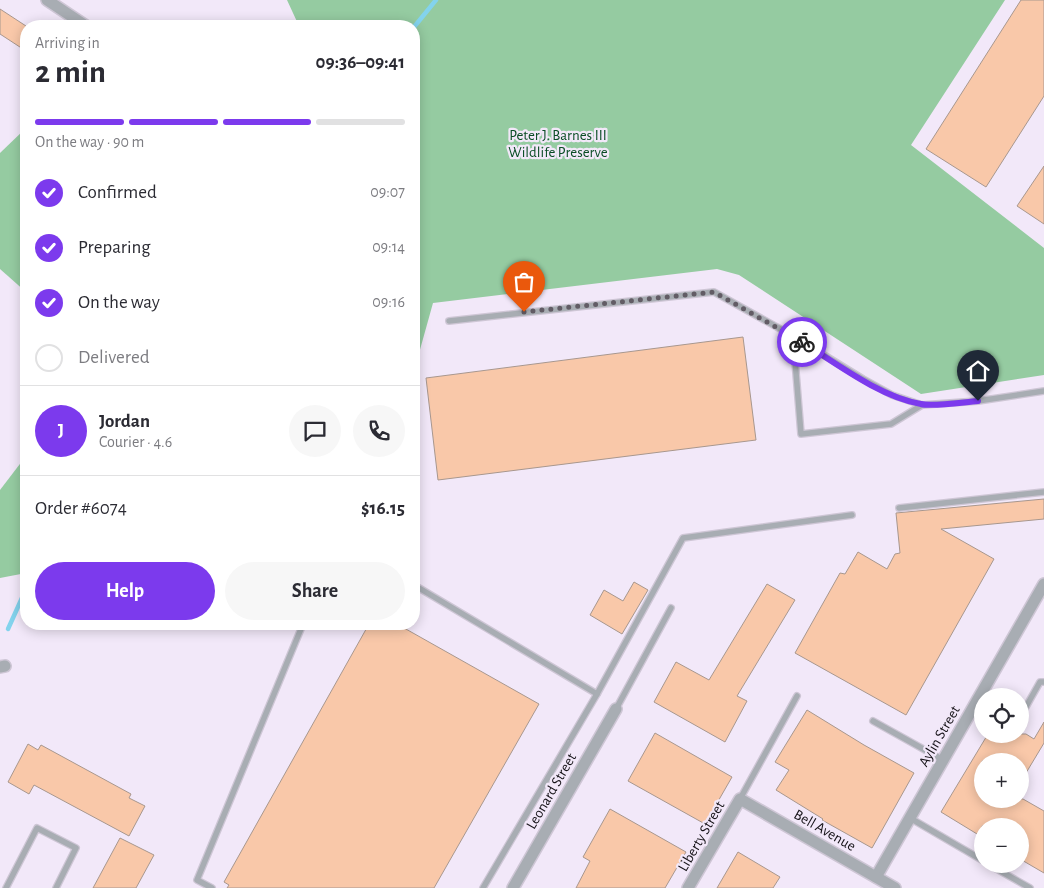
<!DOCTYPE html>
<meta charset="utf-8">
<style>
:root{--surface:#fff;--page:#f7f7f7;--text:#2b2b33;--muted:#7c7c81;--line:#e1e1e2;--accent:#7c3aed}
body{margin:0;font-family:"Alegreya Sans",sans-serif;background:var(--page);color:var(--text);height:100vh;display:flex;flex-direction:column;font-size:19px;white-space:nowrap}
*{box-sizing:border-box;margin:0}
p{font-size:16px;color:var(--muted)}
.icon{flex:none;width:28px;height:28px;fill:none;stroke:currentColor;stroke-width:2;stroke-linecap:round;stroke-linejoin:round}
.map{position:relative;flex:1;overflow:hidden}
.sheet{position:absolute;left:20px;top:20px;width:400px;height:610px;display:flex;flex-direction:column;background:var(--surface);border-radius:20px;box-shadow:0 2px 12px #0003}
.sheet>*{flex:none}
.fabs{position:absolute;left:974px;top:688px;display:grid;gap:10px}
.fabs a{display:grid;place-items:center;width:55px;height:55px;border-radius:50%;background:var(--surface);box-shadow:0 2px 12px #0003;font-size:25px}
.pin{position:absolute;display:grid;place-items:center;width:42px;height:42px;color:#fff;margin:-51px -21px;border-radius:50% 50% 50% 0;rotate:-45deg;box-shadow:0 0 5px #0007}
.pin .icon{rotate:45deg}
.courier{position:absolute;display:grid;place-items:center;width:50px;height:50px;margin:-25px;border:4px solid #7c3aed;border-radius:50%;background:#fff;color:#222;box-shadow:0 1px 6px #0007}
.head em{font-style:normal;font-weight:700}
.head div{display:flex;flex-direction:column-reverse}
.head{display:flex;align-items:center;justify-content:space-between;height:85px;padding:0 15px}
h1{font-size:32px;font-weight:700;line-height:38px}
.bar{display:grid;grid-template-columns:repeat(4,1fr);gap:8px 5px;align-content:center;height:60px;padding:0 15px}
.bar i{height:6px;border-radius:4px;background:var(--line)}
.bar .selected{background:var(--accent)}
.bar p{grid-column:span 4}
.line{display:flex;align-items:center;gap:12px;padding:0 15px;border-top:1px solid var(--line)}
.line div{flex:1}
.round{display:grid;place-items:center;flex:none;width:52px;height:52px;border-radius:26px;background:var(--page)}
ol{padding:0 15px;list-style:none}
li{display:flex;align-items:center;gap:15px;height:55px}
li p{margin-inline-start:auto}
li .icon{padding:5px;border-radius:50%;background:var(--accent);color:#fff;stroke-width:4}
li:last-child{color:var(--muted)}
li i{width:28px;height:28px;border:2px solid var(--line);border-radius:50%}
.primary-button{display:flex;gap:10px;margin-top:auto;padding:10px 15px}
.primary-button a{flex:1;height:58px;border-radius:30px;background:var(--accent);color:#fff;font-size:20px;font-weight:700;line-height:58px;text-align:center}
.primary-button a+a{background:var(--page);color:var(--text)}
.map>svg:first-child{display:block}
.green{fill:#95cba1}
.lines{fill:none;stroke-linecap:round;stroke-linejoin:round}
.stream{stroke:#83d3ed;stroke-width:4.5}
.building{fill:#f9c8a9;stroke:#a8978e}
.lane-casing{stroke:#cec6d5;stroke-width:8}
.street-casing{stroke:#cec6d5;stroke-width:14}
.lane{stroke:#a8adb3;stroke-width:5.5}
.street{stroke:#a8adb3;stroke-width:11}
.done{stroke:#625c65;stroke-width:5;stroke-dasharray:0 9}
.route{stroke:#7c3aed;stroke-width:6}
.labels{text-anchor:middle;stroke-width:4.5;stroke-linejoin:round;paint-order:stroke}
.park-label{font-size:15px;fill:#0a4d25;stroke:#f2e8f9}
.street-label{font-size:15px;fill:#141116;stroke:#f2e8f9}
</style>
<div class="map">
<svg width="1044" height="888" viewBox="0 0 1044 888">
<rect width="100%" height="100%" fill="#f2e8f9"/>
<g class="green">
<polygon points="287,0 1005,0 911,145 1044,248 1044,375 921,394 739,275 717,269 433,303 416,364 414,422 414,26 299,26"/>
<polygon points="26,128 26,292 0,269 0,153"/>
<polygon points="26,456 26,573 0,578 0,490"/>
</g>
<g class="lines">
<g class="stream">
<polyline points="414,27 436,0"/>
<polyline points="8,629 26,589"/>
</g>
</g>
<g class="building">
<polygon points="1021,0 1044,0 1044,96 986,187 926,149"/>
<polygon points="0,9 26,26 26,51 0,34"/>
<polygon points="1044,166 1044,224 1017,206"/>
<polygon points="743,337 756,440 438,480 426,378"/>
<polygon points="1044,499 1044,519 941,529 994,559 906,715 795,653 840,573 845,574 858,552 887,569 895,554 900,553 896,513"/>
<polygon points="634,582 648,590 622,634 590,615 604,590 623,601"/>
<polygon points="767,584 795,600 737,696 747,701 725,742 654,702 676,662 709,680"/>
<polygon points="369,624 397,624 539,704 434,888 227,888 229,885 224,882"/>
<polygon points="807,710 864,745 914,773 872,848 822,820 823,819 776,790 789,770 775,762"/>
<polygon points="1044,722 1044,743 1020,783 1020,761 982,761 982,799 1023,799 1044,811 1044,873 1020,859 1020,826 982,826 982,837 941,812 988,734 1026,734 1034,739"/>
<polygon points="655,733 732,777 705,824 628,781"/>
<polygon points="28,744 38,750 41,745 131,794 129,798 145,806 129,836 34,785 29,794 8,782"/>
<polygon points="610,809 686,852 665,888 576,888 590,861 583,857"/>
<polygon points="120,838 154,855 136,888 93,888"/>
<polygon points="738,852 780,877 773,888 717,888"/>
</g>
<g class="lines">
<g class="lane-casing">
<g id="lane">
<polyline points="449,321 714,292 793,336 801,434 891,424 922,405"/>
<polyline points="793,336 863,379 892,395 922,405 978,401 1044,391"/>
<polyline points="899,508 1044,492"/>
<polyline points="414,585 597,694"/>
<polyline points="616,709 671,608"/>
<polyline points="1023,712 1040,682 1044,682"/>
<polyline points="873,721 943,760"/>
<polyline points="740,799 797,696"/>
<polyline points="910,818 982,860"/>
<polyline points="988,864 1030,888"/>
<polyline points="6,888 37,828 76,848 56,888"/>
<polyline points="212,888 197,880 303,624"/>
<polyline points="483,888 597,694 683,538 852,515"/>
</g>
</g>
<g class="street-casing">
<g id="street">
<polyline points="47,0 86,26"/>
<polyline points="0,667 5,666"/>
<polyline points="876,877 1044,584"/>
<polyline points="513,888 616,709"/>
<polyline points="688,888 740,799 895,888"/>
</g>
</g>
<use href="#lane" class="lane"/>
<use href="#street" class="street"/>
</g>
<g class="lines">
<polyline class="done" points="524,312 714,292 802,342"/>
<path class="route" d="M802 342C837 364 880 397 921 404 933 407 964 402 978 401"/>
</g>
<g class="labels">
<g class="park-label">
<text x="558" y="140">Peter J. Barnes III<tspan x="558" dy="17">Wildlife Preserve</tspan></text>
</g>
<g class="street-label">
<text transform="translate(939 736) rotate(-60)" y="5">Aylin Street</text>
<text transform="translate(551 791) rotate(-60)" y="5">Leonard Street</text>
<text transform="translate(825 830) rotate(30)" y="5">Bell Avenue</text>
<text transform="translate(701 836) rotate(-60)" y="5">Liberty Street</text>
</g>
</g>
</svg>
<div class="fabs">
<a><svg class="icon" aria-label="locate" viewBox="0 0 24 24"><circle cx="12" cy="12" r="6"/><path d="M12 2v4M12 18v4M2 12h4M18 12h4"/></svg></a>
<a>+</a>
<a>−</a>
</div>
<div class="pin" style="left:524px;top:312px;background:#ea580c"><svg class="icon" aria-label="bag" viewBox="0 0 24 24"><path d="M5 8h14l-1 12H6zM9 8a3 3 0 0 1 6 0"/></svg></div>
<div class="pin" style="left:978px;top:401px;background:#1f2937"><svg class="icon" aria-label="home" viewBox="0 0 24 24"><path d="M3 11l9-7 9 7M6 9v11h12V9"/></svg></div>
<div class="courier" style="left:802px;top:342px"><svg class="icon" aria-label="bike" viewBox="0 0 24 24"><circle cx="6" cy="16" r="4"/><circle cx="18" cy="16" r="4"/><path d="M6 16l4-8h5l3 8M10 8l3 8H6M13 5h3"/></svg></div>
<section class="sheet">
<div class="head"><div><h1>2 min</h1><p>Arriving in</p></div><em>09:36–09:41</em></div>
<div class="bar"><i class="selected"></i><i class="selected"></i><i class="selected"></i><i></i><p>On the way · 90 m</p></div>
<ol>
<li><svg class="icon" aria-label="check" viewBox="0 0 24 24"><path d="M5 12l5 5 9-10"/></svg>Confirmed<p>09:07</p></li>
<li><svg class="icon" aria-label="check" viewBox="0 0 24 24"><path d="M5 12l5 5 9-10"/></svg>Preparing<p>09:14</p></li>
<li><svg class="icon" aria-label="check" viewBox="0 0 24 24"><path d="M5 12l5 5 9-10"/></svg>On the way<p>09:16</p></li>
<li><i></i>Delivered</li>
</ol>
<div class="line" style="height:90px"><b class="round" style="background:var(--accent);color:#fff">J</b><div><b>Jordan</b><p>Courier · 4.6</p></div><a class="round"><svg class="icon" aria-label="chat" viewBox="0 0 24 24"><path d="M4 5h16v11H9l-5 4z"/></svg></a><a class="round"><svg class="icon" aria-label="phone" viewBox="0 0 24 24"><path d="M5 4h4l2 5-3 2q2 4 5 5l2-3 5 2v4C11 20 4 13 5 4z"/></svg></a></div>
<div class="line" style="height:65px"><div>Order #6074</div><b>$16.15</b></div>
<div class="primary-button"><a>Help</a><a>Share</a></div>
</section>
</div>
